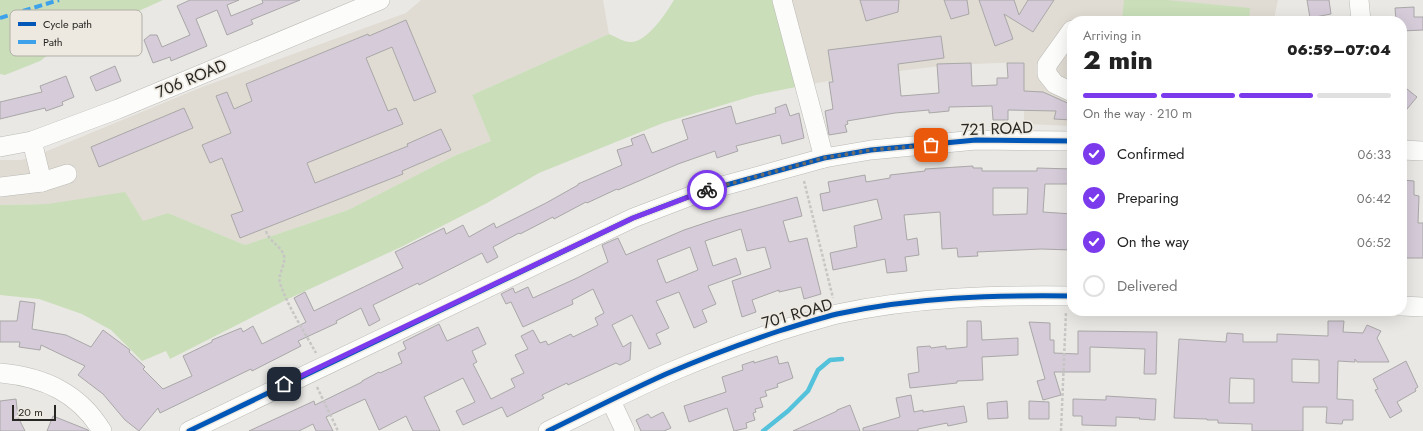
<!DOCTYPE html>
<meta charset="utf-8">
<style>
:root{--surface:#fff;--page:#f2f2f2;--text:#222;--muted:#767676;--line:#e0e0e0;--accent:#7c3aed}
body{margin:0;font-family:Jost,sans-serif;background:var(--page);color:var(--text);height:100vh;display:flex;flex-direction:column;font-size:15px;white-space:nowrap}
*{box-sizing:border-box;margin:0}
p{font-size:13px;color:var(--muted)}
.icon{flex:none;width:22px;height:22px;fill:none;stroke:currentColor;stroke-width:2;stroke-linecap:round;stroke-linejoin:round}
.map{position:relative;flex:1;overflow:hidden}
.side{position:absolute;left:1067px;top:16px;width:340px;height:300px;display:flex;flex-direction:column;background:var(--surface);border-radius:16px;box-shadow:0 4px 16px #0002}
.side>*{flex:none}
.scale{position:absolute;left:12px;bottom:10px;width:44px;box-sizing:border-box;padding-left:4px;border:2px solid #282724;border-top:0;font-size:11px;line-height:14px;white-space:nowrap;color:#282724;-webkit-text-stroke:3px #ede9e1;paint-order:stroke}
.pin{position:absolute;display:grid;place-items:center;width:34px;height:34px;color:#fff;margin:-17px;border-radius:8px;box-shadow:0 2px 6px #0006}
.courier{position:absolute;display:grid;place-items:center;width:40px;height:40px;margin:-20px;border:3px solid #7c3aed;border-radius:50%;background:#fff;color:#222;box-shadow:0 1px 5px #0007}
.overview em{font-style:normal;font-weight:800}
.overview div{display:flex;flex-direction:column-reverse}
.overview{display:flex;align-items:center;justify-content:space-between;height:68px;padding:0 16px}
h1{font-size:26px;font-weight:800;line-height:30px}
.bar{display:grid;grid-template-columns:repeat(4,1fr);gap:6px 4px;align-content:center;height:48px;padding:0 16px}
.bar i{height:5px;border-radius:3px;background:var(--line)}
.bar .current{background:var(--accent)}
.bar p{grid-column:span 4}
ol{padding:0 16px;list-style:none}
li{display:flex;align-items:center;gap:12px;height:44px}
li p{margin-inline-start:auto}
li .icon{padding:4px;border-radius:50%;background:var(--accent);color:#fff;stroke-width:4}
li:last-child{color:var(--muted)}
li i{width:22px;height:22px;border:2px solid var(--line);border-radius:50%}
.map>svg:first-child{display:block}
.built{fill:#e0dcd3}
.green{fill:#c9deb9}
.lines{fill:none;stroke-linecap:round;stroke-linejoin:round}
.stream{stroke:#55c2db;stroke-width:4.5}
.building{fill:#d5cbd9;stroke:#a9a7a7;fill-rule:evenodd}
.minor-casing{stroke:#bab9b5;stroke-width:20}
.path{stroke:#c7c6c4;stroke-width:2.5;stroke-dasharray:3 2;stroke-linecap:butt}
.minor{stroke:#fcfcfb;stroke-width:19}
.quiet{stroke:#3ea2eb;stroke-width:4;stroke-dasharray:8 4;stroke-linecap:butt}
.cycleway-casing{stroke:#ede9e1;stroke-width:8}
.cycleway{stroke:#0057b8;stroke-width:5}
.done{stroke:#6c6b67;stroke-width:4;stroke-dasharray:0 7.2}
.route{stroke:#7c3aed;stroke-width:5}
.labels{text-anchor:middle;stroke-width:3.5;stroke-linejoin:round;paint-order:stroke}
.street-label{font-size:16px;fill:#282724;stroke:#ede9e1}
.key{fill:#ede9e1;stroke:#b2afa8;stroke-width:1}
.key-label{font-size:11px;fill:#282724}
</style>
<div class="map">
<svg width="1423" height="431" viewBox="0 0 1423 431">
<rect width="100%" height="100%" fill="#eae8e4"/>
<g class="built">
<polygon points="421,0 603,0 609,34 472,95 491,141 454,156 348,210 245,245 168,213 143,222 48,204 0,205 0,160 21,160 35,156 202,87 406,13"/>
<polygon points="783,0 1278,0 1274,19 1269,19 1269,21 1072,21 1072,126 1024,124 1024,62 949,65 857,76 806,85"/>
</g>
<g class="green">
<polygon points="0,0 163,0 57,48 40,61 5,75 0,74"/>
<path d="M674 0H783L806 85 756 95 663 123 539 173 487 203 401 247 288 299 170 359 166 351 142 361 111 330 82 314 39 299 0 295V205L48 204 125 192 143 221 168 213 245 245 348 210 454 156 491 141 472 95 609 34C616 37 624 42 630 42 647 43 666 13 674 0Z"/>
<polygon points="1124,0 1167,0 1250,8 1249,21 1122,21"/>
</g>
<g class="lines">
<polyline class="stream" points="763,431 788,411 808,391 818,370 830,360 842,359"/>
</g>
<g class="building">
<polygon points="190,0 239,0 227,5 231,16 263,3 262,0 300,0 251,20 253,24 227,35 217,10 196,19 207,46 171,61 170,57 153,63 144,40 150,35 157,35 162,47 190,35 177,6"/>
<polygon points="860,0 899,0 898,12 866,21"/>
<polygon points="944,0 967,0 969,14 951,19"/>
<polygon points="979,0 1014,0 1019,15 1028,0 1054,0 1033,32 1004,14 1013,39 995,46"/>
<polygon points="1307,0 1329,0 1331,14 1310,18"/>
<polygon points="1414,7 1414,17 1423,17 1423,30 1402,31 1402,21 1396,21 1395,8"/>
<polygon points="406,20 436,92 414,101 392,47 366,58 388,111 396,108 403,124 307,163 315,183 408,146 407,144 441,129 451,150 402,171 403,174 240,238 231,215 243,211 222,158 210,163 202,145 231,133 216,96 227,92 234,109 252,101 246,84 368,34 369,36"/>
<polygon points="941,36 944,58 898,64 901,96 939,93 937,64 971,63 972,86 997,85 997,78 1008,78 1007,63 1024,63 1024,91 1043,92 1072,105 1072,120 1054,119 1056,111 1008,110 1008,120 993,120 992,106 949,107 949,111 929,113 929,110 895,113 847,121 848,124 845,125 847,132 829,135 825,111 833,109 829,82 833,82 828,50"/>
<polygon points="115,66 121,81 96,91 90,77"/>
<polygon points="66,76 74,97 62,102 63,105 46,111 45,108 0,119 0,102 42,92 40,86"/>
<polygon points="1402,85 1417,97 1402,115"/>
<polygon points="786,104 790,116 799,113 804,138 782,144 780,135 736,146 738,151 717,158 715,151 678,164 618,190 617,189 587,203 586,202 554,219 553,217 520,234 519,233 493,247 498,257 487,263 482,253 419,285 418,283 373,305 380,320 369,326 361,308 336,321 337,323 298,341 301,346 252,371 251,369 160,413 158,408 139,431 125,420 103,394 78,375 85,366 41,345 40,350 19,347 20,342 0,342 0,321 17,321 20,301 35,303 32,329 66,335 91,347 103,330 130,350 129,352 145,367 143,369 163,389 192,376 183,356 212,342 212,340 241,328 243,332 253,326 262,344 306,322 294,298 305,292 314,311 403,268 395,252 444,228 446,234 463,225 469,237 494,223 496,228 546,203 578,185 578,184 622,165 617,150 633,145 631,139 644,134 652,153 688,139 682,120 731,106 736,124 776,113 775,108"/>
<polygon points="184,108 193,128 99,167 91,147"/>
<path d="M973 166V168H982V171H1037V168L1072 169V184H1045L1043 212 1072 214V250L1041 249 977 252 978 256 958 257 957 248 942 249 940 212 904 215 907 240 917 238 919 255 905 257 907 271 887 273 885 259 833 270 830 253 857 247 854 226 882 219 877 199 823 211 820 194 830 192 828 182 865 175 866 182 890 178V175L925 171V169ZM993 188H1028L1027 214 993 215Z"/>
<polygon points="1402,180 1414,181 1414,195 1419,196 1418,223 1423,223 1423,258 1402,258"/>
<path d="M797 197 802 216 783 221 789 242 807 238 821 294 804 299 801 287 779 292V290L752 300 756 312 742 317 732 281 771 268 765 247 747 251 741 229 705 241 713 266 736 258 741 274 708 286 716 304 702 310 707 322 694 328 679 292 656 301 669 328 656 334 661 344 649 349 632 315 612 325 623 347 631 342 630 360 620 365 616 363 568 385 567 383 542 395 544 398 507 417 502 407 463 425 456 411 475 402 463 378 424 397 440 431H413L406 416 379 430 365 399 326 417 333 431H316L313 424 299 431H249L314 401 315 405 362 382V381L379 372 380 373 402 363 398 353 406 349 403 342 439 324 447 341 478 327 486 344 472 351 477 362 473 364 491 399 515 387 511 379 524 373 515 355 528 349 521 336 533 330 540 343 546 341 548 345 571 334 573 337 598 325 595 318 604 313 593 289 572 300 573 304 523 327 511 302 506 304 501 294 513 288 515 293 528 287 533 298 577 278 608 262 602 245 618 238 626 255 684 230 717 219ZM690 247 698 270 666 283 657 260Z"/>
<polygon points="967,321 981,321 982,340 1018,338 1018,355 982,357 983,380 957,381 957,383 910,388 908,374 919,372 917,347 930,346 931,348 946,346 946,349 967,347"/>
<path d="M1328 321H1344L1343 332 1363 333 1367 325 1381 331 1377 338 1389 362H1357L1355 359V362L1338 361 1337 399 1353 400V420H1343L1342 424 1326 423 1327 407H1303V431H1252V424L1218 423V420H1207V419L1174 418 1179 339 1226 342 1227 333 1243 334V342H1277V334L1328 336ZM1292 359 1319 360V383L1292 382ZM1230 378 1254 379V403H1229Z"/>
<polygon points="1029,322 1050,323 1050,340 1054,340 1054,353 1078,354 1078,331 1157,332 1156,374 1144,374 1145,349 1090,347 1090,372 1054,372 1061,395 1043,400 1037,381 1045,379"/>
<polygon points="777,356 779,364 788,362 793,378 777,384 778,387 765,391 767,396 760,398 763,407 755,409 756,412 753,413 755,420 746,423 747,428 734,431 727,408 689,422 684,406 726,392 722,377 743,370 742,365 754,361 754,363"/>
<polygon points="1406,361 1418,387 1415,389 1416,391 1397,402 1402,411 1390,418 1375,390 1378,389 1373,379"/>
<polygon points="911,395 914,412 923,410 923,412 964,406 967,422 948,426 947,423 918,429 918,431 863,431 863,428 900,417 896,398"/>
<polygon points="1106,396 1156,399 1155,420 1139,419 1140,418 1116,417 1116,426 1082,425 1082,416 1073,416 1073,399 1106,400"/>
<polygon points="16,399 18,417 25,431 0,431 0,401"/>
<polygon points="1007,401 1008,418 988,419 987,403"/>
<polygon points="1029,401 1049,402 1049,419 1029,419"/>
<polygon points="850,405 860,431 793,431 837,411 837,410"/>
<polygon points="663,412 671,428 664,431 641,431 636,420 648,414 651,418"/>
<polygon points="53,416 88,430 89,431 47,431"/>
</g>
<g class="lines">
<g class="minor-casing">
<g id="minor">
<polyline points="782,0 824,158"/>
<polyline points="1359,0 1361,21"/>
<polyline points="1072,30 1047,65 1047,74 1055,84 1072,92"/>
<polyline points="32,141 42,182"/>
<polyline points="0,147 32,141 118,109 380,0"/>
<polyline points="1402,150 1423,151"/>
<polyline points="0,187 42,182 67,174"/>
<polyline points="1402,306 1423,307"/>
<path d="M0 373C44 377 79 393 102 431"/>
<polyline points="611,401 625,431"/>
<polyline points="189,431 633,218 701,192 824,158 871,150 976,140 1072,141"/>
<path d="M548 431C587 412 626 392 666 374 703 358 740 344 779 331 798 325 817 319 837 314 916 297 992 295 1072 296"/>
</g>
</g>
<g class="path">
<polyline points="804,181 833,298"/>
<path d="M266 231C269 241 278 244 283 253 288 263 277 273 280 283 287 305 305 333 316 353"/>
<polyline points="317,387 338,431"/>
<polyline points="1061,431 1066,312"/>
</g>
<use href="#minor" class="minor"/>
<polyline class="quiet" points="0,18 59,0"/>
<g class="cycleway-casing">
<g id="cycleway">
<polyline points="189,431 633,218 701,192 824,158 871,150 976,140 1072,141"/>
<path d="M548 431C587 412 626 392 666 374 703 358 740 344 779 331 798 325 817 319 837 314 916 297 992 295 1072 296"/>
</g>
</g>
<use href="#cycleway" class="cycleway"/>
</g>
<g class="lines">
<polyline class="done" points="707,190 824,158 871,150 931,145"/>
<polyline class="route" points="284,384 633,218 707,190"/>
</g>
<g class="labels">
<g class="street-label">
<text transform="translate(191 78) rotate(-23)" y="6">706 ROAD</text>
<text transform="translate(997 128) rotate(-2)" y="6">721 ROAD</text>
<text transform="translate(797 313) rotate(-16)" y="6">701 ROAD</text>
</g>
</g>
<rect x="10" y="10" width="132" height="46" rx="6" class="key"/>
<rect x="18" y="22" width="18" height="4" fill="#0057b8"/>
<rect x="18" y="40" width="18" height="4" fill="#3ea2eb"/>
<g class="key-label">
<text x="43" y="28">Cycle path</text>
<text x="43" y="46">Path</text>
</g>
</svg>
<div class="scale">20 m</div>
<div class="pin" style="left:931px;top:145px;background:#ea580c"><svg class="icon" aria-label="bag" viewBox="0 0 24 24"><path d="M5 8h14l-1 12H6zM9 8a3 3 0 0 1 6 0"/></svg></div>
<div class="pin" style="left:284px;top:384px;background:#1f2937"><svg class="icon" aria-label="home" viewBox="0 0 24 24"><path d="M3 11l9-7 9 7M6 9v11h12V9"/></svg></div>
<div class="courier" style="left:707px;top:190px"><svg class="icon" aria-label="bike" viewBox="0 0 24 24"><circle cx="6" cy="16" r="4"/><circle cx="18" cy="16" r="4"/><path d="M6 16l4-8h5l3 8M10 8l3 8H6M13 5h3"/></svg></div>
<section class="side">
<div class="overview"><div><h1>2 min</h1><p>Arriving in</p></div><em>06:59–07:04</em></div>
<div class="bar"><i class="current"></i><i class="current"></i><i class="current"></i><i></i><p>On the way · 210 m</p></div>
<ol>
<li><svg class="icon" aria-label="check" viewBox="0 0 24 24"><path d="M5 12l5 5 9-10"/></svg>Confirmed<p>06:33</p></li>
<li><svg class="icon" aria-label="check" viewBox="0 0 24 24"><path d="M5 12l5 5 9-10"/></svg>Preparing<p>06:42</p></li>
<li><svg class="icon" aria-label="check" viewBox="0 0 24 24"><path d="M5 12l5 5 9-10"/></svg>On the way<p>06:52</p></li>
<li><i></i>Delivered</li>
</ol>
</section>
</div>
